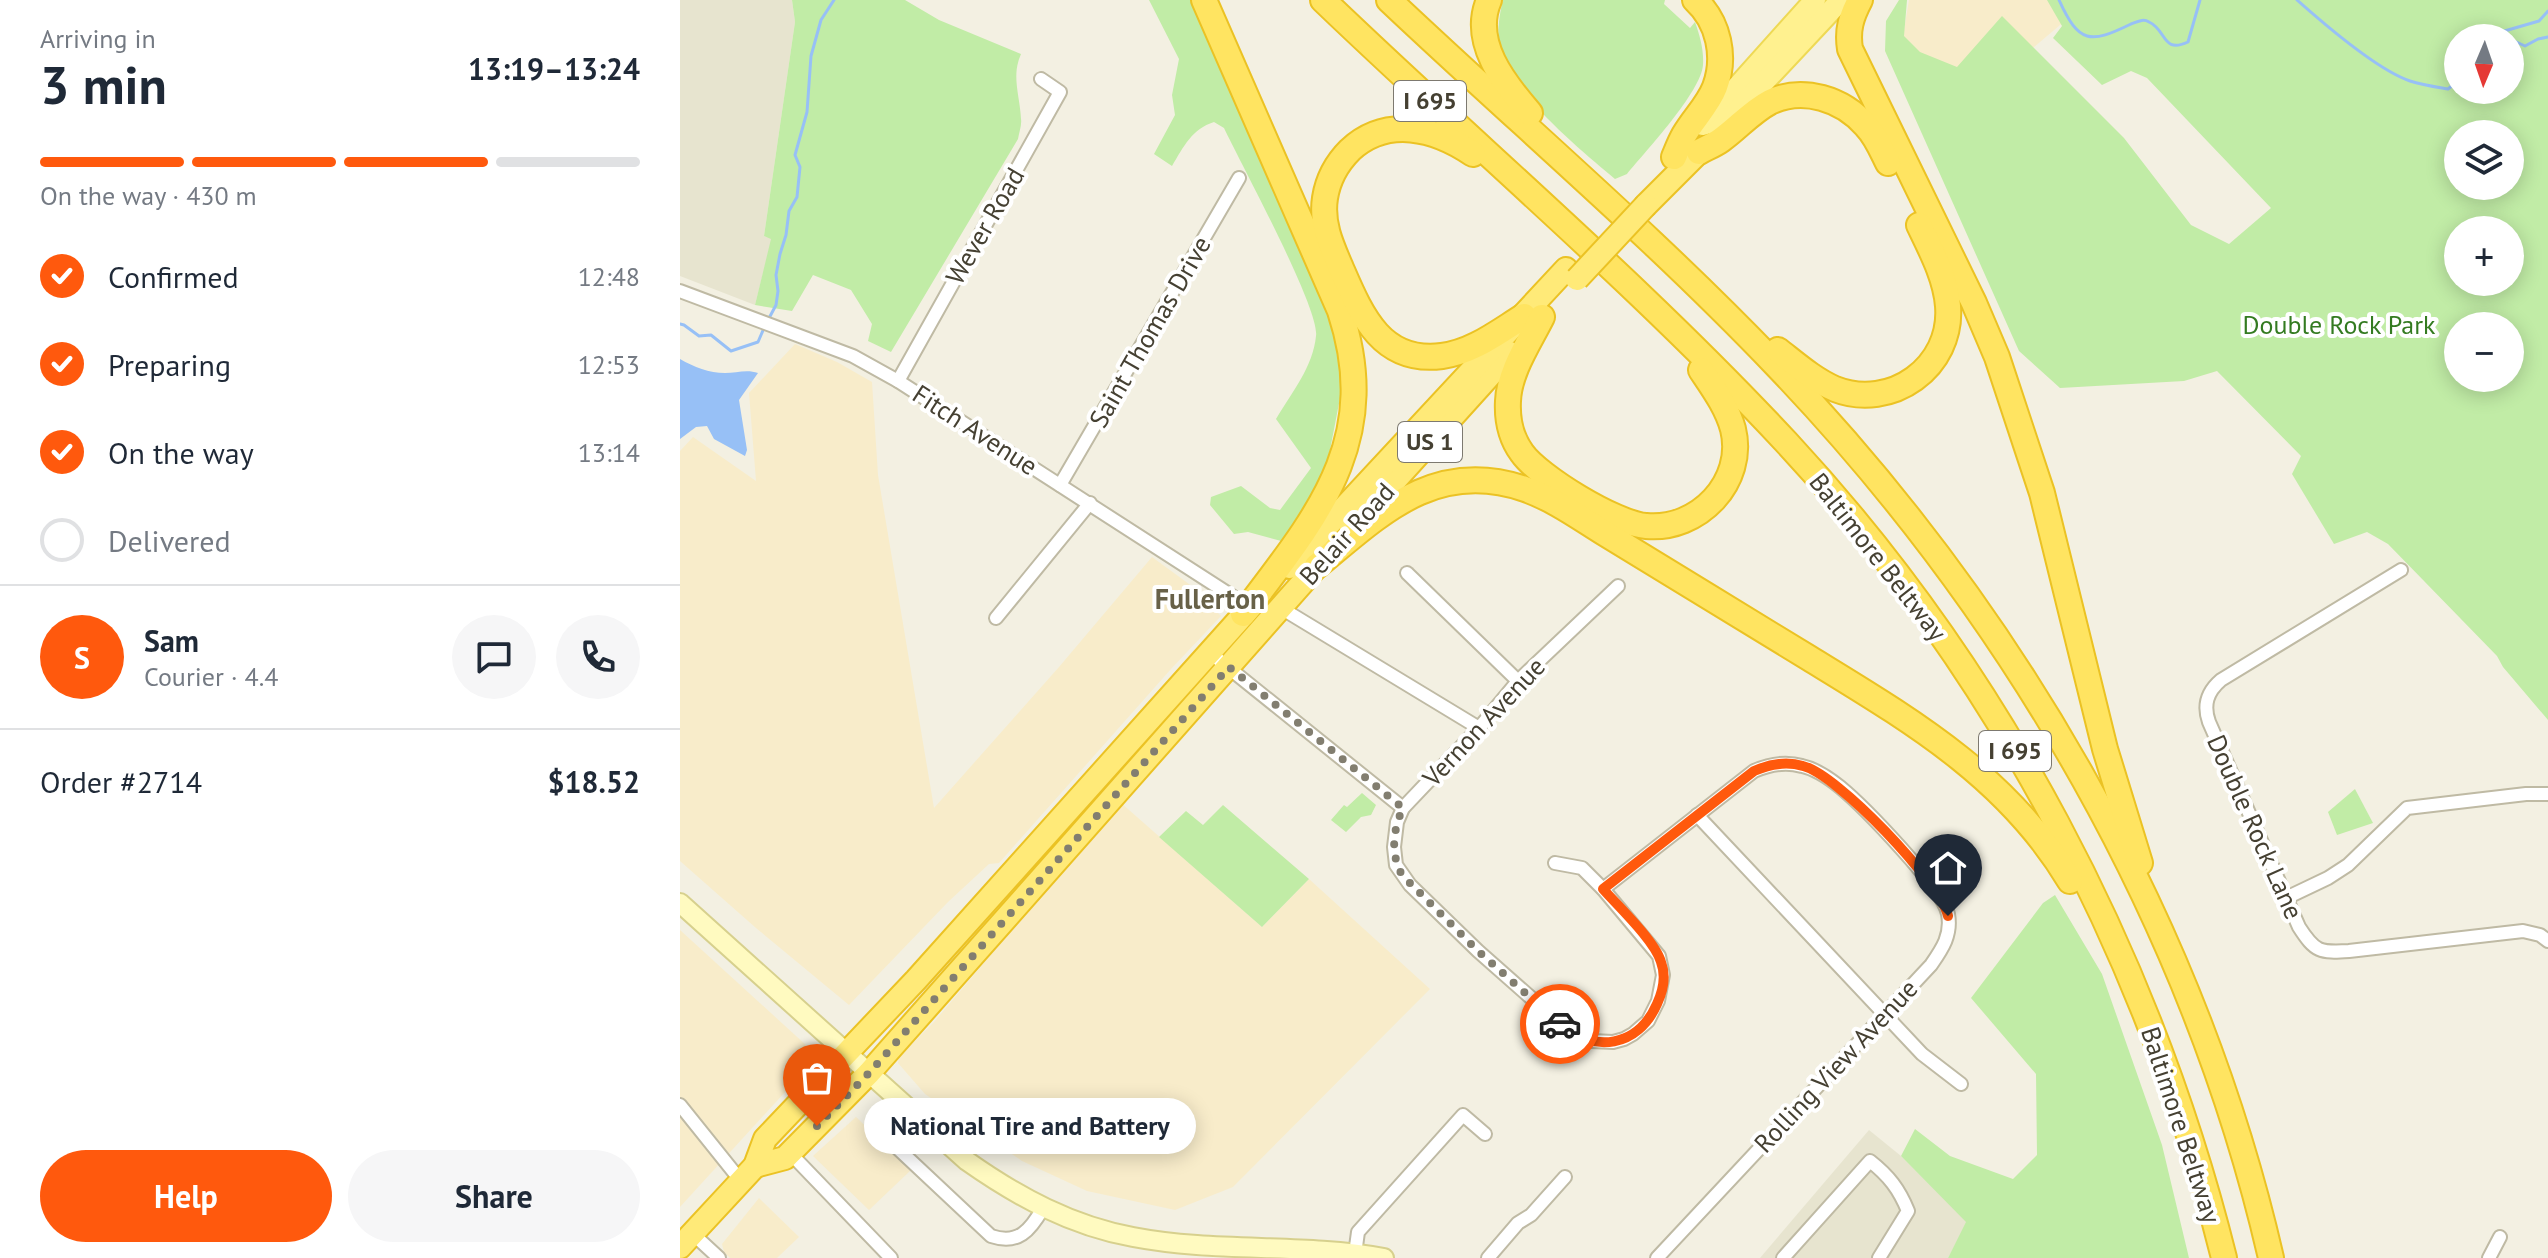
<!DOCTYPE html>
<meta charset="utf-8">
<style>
:root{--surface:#fff;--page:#f6f6f7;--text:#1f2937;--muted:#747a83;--line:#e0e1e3;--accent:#ff590d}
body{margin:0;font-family:"PT Sans",sans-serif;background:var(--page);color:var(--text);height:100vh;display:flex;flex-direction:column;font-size:30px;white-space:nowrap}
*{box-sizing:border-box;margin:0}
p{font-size:26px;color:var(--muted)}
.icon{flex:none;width:44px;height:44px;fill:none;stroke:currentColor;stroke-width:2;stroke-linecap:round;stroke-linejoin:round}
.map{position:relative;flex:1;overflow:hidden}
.panel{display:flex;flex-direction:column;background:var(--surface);width:680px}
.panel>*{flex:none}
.needle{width:52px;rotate:182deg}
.buttons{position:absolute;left:1764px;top:24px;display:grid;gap:16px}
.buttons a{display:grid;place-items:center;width:80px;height:80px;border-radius:50%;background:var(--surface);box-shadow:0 4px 20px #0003;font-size:40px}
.pin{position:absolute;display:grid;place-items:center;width:68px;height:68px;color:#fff;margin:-82px -34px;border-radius:50% 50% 50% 0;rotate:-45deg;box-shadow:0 0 8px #0007}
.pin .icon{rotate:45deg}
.courier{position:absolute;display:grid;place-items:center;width:80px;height:80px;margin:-40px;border:6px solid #ff590d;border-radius:50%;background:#fff;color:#222;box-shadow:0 2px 10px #0007}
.bubble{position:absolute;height:56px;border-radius:28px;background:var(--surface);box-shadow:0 4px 20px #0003;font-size:26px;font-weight:800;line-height:56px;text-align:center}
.overview em{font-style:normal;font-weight:800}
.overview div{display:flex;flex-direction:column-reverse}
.overview{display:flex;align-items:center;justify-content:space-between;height:136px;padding:0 40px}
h1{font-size:52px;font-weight:800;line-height:60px}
.bar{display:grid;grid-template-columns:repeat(4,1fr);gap:12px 8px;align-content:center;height:96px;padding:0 40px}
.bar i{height:10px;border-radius:6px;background:var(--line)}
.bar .active{background:var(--accent)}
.bar p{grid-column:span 4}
.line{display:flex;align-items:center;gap:20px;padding:0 40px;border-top:2px solid var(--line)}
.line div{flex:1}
.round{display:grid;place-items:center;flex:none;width:84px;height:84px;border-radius:42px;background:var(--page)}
ol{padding:0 40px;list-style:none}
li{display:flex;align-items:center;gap:24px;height:88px}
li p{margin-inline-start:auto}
li .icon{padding:8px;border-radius:50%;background:var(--accent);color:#fff;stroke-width:4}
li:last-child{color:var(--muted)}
li i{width:44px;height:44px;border:4px solid var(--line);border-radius:50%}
.action{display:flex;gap:16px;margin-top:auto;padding:16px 40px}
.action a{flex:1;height:92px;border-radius:48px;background:var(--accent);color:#fff;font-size:32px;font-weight:800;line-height:92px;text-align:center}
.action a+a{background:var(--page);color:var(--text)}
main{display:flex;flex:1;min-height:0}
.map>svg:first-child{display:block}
.residential{fill:#e7e4cf}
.commercial{fill:#f8ecca}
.green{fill:#c1eca6;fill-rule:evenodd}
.water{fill:#97c0f6}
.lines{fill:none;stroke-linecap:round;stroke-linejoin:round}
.stream{stroke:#97c0f6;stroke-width:3}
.minor-casing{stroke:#bfbaa4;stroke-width:16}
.secondary-casing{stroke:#d7d08d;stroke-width:22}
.primary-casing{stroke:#eed955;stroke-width:24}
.trunk-casing{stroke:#ebc224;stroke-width:26}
.motorway-casing{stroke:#ebc224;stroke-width:28}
.minor{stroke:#fff;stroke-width:12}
.secondary{stroke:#fffac0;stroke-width:18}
.primary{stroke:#fff18f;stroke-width:20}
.trunk{stroke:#ffea78;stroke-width:22}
.motorway{stroke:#ffe461;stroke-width:24}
.trunk-bridge-casing{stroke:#ebc224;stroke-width:26;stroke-linecap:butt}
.trunk-bridge{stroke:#ffea78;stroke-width:22}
.done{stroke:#827e70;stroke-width:8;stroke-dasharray:0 14.4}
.route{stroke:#ff590d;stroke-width:10}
.labels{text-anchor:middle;stroke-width:8;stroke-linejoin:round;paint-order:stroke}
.shield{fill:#fff;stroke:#7d7970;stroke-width:2}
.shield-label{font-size:24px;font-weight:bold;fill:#454032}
.street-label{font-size:26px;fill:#454032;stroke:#fff}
.park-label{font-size:26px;fill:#347b21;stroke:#fff}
.neighbourhood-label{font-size:28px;font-weight:bold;fill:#686148;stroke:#fff}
</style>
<main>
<section class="panel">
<div class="overview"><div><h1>3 min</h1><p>Arriving in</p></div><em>13:19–13:24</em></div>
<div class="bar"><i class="active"></i><i class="active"></i><i class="active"></i><i></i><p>On the way · 430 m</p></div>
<ol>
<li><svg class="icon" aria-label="check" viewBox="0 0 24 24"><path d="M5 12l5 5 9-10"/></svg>Confirmed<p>12:48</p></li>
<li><svg class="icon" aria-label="check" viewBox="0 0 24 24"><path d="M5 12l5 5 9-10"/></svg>Preparing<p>12:53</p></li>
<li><svg class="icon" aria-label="check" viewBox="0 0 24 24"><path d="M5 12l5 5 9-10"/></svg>On the way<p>13:14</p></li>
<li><i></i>Delivered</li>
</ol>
<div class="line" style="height:144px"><b class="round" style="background:var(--accent);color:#fff">S</b><div><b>Sam</b><p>Courier · 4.4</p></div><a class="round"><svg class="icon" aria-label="chat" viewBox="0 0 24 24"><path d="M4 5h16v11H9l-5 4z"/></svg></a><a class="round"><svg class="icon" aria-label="phone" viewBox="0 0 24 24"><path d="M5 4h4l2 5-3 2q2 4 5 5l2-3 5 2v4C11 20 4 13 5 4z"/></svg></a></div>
<div class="line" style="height:104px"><div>Order #2714</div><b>$18.52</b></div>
<div class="action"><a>Help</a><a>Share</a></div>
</section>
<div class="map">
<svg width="1868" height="1258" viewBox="0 0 1868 1258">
<rect width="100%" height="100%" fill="#f3f0e2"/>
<g class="residential">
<polygon points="0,0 112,0 115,22 84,236 92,238 75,305 0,276"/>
<polygon points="1189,1130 1221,1156 1287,1222 1268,1258 1080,1258"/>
</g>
<g class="commercial">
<polygon points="1229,0 1371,0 1386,20 1248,137 1219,60"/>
<polygon points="115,344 157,362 192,382 198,475 254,808 379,667 472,557 509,584 541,616 491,669 319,863 309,864 268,902 169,1005 76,928 0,861 0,451 13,437 76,481 69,393"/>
<polygon points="440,802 582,927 629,879 750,989 553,1187 495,1210 407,1191 342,1161 245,1094 218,1063 219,1057 254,1022"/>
<polygon points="0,930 138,1056 0,1207"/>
<polygon points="176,1117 231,1170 189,1210 133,1156"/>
<polygon points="79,1198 119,1237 97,1258 50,1258 44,1252 42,1244"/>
</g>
<g class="green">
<path d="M112 0H225L259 20 341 54C331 76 340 96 341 119 342 125 339 133 338 139L211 352 188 341 192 324 171 290 133 275 112 311 75 305 91 239 84 236 115 22Z"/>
<path d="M469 0H510L540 63 633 278 657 341 661 393 644 481 605 542 568 532 554 534 530 505 531 497 561 486 590 508 600 510 631 468 596 419C612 392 633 367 636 336 640 309 560 162 544 128L534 122C512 129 504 146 492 166L474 154 495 115 492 95 499 59Z"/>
<path d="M823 0H985L984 4 1010 28 1015 22C1020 36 1024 50 1023 65 1021 92 966 151 947 174L935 179C902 151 825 89 819 43 817 31 820 11 823 0Z"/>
<path d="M1219 0H1227L1224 36 1240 52 1277 67 1322 16 1444 138 1511 225 1549 244 1591 208 1467 78 1451 71 1422 85 1373 38 1382 26 1367 0H1868V720L1823 667 1817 656 1708 544 1687 532 1654 544 1612 474 1621 456 1537 371 1504 381 1380 388 1339 351 1205 51 1206 21ZM1778 38H1830V90H1778ZM1778 134H1830V186H1778ZM1830 230V282H1778V230ZM1830 326V378H1778V326Z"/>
<polygon points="1675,789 1693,823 1657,835 1648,812"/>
<polygon points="682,793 696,805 691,815 681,817 666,832 651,820 664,805 667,807"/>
<polygon points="543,805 629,879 582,927 479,837 506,811 523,825"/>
<polygon points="1375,895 1422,974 1482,1145 1509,1258 1268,1258 1286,1222 1221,1156 1235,1129 1270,1156 1333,1179 1357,1155 1356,1074 1291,998 1363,903"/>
</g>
<path class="water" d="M0 359C14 367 29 373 45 373 56 373 67 369 78 373L59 400 67 450 65 456 34 439 27 426 16 427 0 439Z"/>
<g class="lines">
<g class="stream">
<path d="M1379 0C1399 44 1410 44 1451 24 1457 22 1463 18 1469 22 1487 30 1482 54 1508 42L1520 0"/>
<path d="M1617 0C1644 24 1697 70 1730 81 1742 85 1756 87 1768 89L1778 81"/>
<polyline points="1799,38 1803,32 1821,32 1859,21 1868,11"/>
<polyline points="1830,39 1845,46 1858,39 1868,37"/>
<polyline points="87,322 96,305 98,291 96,275 100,254 106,235 109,211 117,197 120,167 115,155 127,112 131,56 141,20 154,0"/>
<polyline points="0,324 4,325 19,336 31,335 51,351 78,342 84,328"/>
</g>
<g class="minor-casing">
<g id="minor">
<polyline points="0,291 173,356 218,381 552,596 563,614"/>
<polyline points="218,381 380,92 361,79"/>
<polyline points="380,485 559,178"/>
<path d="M1721 570 1541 680C1527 692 1523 705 1529 722L1619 927C1635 952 1640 953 1669 951L1843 931 1860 935 1868 941"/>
<polyline points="727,573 838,681"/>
<polyline points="601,608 799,728"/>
<polyline points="316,618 410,503"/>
<polyline points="529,652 723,808"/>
<polyline points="1017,815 1242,1054 1281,1084"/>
<polyline points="875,863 902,868 923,889 979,956 983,975 978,1001 968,1021 953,1034 944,1039 933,1042 912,1041 892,1034 798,951 730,885 716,865 714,847 717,822 723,808 799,728 838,681 938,586"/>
<path d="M923 889 1074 771C1090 764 1105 761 1122 766 1136 769 1150 779 1160 787 1183 806 1263 888 1268 914 1272 935 1262 949 1251 965L977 1258"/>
<polyline points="1606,898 1648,878 1668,865 1727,808 1846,794 1868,794"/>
<polyline points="0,1105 61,1181"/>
<path d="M197 1129 311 1236C338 1245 350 1231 363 1208"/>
<polyline points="110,1153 211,1258"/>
<polyline points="13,1234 39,1258"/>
<polyline points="675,1254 678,1232 783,1115 805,1134"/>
<polyline points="808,1258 838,1223 851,1215 885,1177"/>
<path d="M1103 1258 1190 1161C1209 1176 1219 1189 1228 1211L1199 1258"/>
<polyline points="1809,1258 1820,1237"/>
</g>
</g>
<g class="secondary-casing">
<path id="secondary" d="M0 903 287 1161C338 1197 392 1226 453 1237 536 1253 622 1243 704 1258"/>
</g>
<g class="primary-casing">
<g id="primary">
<polyline points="1023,125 1135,0"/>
<polyline points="1038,131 1161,0"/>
</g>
</g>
<g class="trunk-casing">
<g id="trunk">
<polyline points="966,205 1019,152"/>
<polyline points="671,529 830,353"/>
<polyline points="609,567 886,269"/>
<polyline points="75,1166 105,1158 189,1073 648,554"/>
<polyline points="0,1247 75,1166 85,1139 236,980 574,603"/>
</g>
</g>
<g class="motorway-casing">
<g id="motorway">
<path d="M524 0 660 311C703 441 637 516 563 614"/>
<path d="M643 0C797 148 961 286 1107 443 1318 670 1469 957 1544 1258"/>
<path d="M709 0C838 122 975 238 1098 367 1334 614 1514 923 1591 1258"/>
<path d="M809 0C791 42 824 83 850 113"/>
<path d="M1180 0C1171 17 1167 30 1170 49L1294 303 1317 357 1362 493 1425 749 1460 863"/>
<path d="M1019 152C1026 148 1034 145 1041 140 1058 128 1071 112 1090 102 1123 86 1163 99 1186 126 1196 136 1202 151 1208 163"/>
<path d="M793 154C755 128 707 116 670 150 657 163 648 179 645 198 641 223 651 245 661 268 681 314 701 364 762 356 793 352 818 332 844 316"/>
<path d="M994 157C997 150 1000 142 1004 135 1014 118 1028 105 1035 87 1046 57 1039 22 1015 0"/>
<path d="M862 317C849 343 829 372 828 401 827 420 831 438 842 453 859 477 936 524 966 526 1018 531 1066 482 1053 429 1047 407 1033 388 1021 370"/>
<path d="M1098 350C1116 364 1134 380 1155 389 1211 411 1273 367 1268 306 1266 278 1251 250 1239 225"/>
<path d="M637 566C700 514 755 458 845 489 874 499 900 518 926 534 994 575 1061 617 1129 658 1230 720 1327 776 1390 881"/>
</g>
</g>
<use href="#minor" class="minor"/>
<use href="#secondary" class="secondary"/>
<use href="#primary" class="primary"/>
<use href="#trunk" class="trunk"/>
<use href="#motorway" class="motorway"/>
<g class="trunk-bridge-casing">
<polyline id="trunk-bridge" points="897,279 966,205"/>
</g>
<use href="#trunk-bridge" class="trunk-bridge"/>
</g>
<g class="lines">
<path class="done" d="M137 1126 189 1073 549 667 723 808C713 830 710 853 722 875L798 951 880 1024"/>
<path class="route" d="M880 1024C914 1054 958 1047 977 1004 983 991 986 975 981 962 975 941 938 906 923 889L1074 771C1090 764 1106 761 1123 766 1157 774 1260 882 1268 916"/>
</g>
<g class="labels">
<g class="shield">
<rect x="714" y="81" width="72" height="40" rx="6"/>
<rect x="718" y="422" width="64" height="40" rx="6"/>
<rect x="1299" y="731" width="72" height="40" rx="6"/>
</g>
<g class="shield-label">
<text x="750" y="109">I 695</text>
<text x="750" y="450">US 1</text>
<text x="1335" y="759">I 695</text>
</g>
<g class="street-label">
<text transform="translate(305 226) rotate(-60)" y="9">Wever Road</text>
<text transform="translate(470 332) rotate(-60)" y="9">Saint Thomas Drive</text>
<text transform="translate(295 430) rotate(33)" y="9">Fitch Avenue</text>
<text transform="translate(667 534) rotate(-48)" y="9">Belair Road</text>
<text transform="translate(1198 557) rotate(52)" y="9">Baltimore Beltway</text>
<text transform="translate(804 722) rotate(-47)" y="9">Vernon Avenue</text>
<text transform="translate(1575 827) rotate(66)" y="9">Double Rock Lane</text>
<text transform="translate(1156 1066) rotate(-47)" y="9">Rolling View Avenue</text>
<text transform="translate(1501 1125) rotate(72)" y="9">Baltimore Beltway</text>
</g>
<g class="park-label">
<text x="1659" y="334">Double Rock Park</text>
</g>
<g class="neighbourhood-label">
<text x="530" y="609">Fullerton</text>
</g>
</g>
</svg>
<div class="buttons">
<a><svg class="needle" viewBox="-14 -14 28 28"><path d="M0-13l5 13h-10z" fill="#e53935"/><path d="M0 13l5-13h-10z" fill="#747a83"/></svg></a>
<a><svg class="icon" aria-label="layers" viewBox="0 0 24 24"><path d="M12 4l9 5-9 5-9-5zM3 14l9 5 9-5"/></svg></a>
<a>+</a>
<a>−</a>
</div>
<div class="pin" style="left:137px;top:1126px;background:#ea580c"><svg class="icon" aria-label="bag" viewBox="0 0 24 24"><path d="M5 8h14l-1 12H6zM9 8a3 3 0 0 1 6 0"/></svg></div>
<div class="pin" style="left:1268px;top:916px;background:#1f2937"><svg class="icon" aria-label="home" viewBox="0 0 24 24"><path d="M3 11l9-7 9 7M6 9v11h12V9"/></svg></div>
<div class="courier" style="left:880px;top:1024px"><svg class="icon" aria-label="car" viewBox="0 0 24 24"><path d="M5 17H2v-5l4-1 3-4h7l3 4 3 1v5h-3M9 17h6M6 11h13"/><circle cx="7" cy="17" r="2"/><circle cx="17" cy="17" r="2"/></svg></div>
<div class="bubble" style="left:184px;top:1098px;width:332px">National Tire and Battery</div>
</div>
</main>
